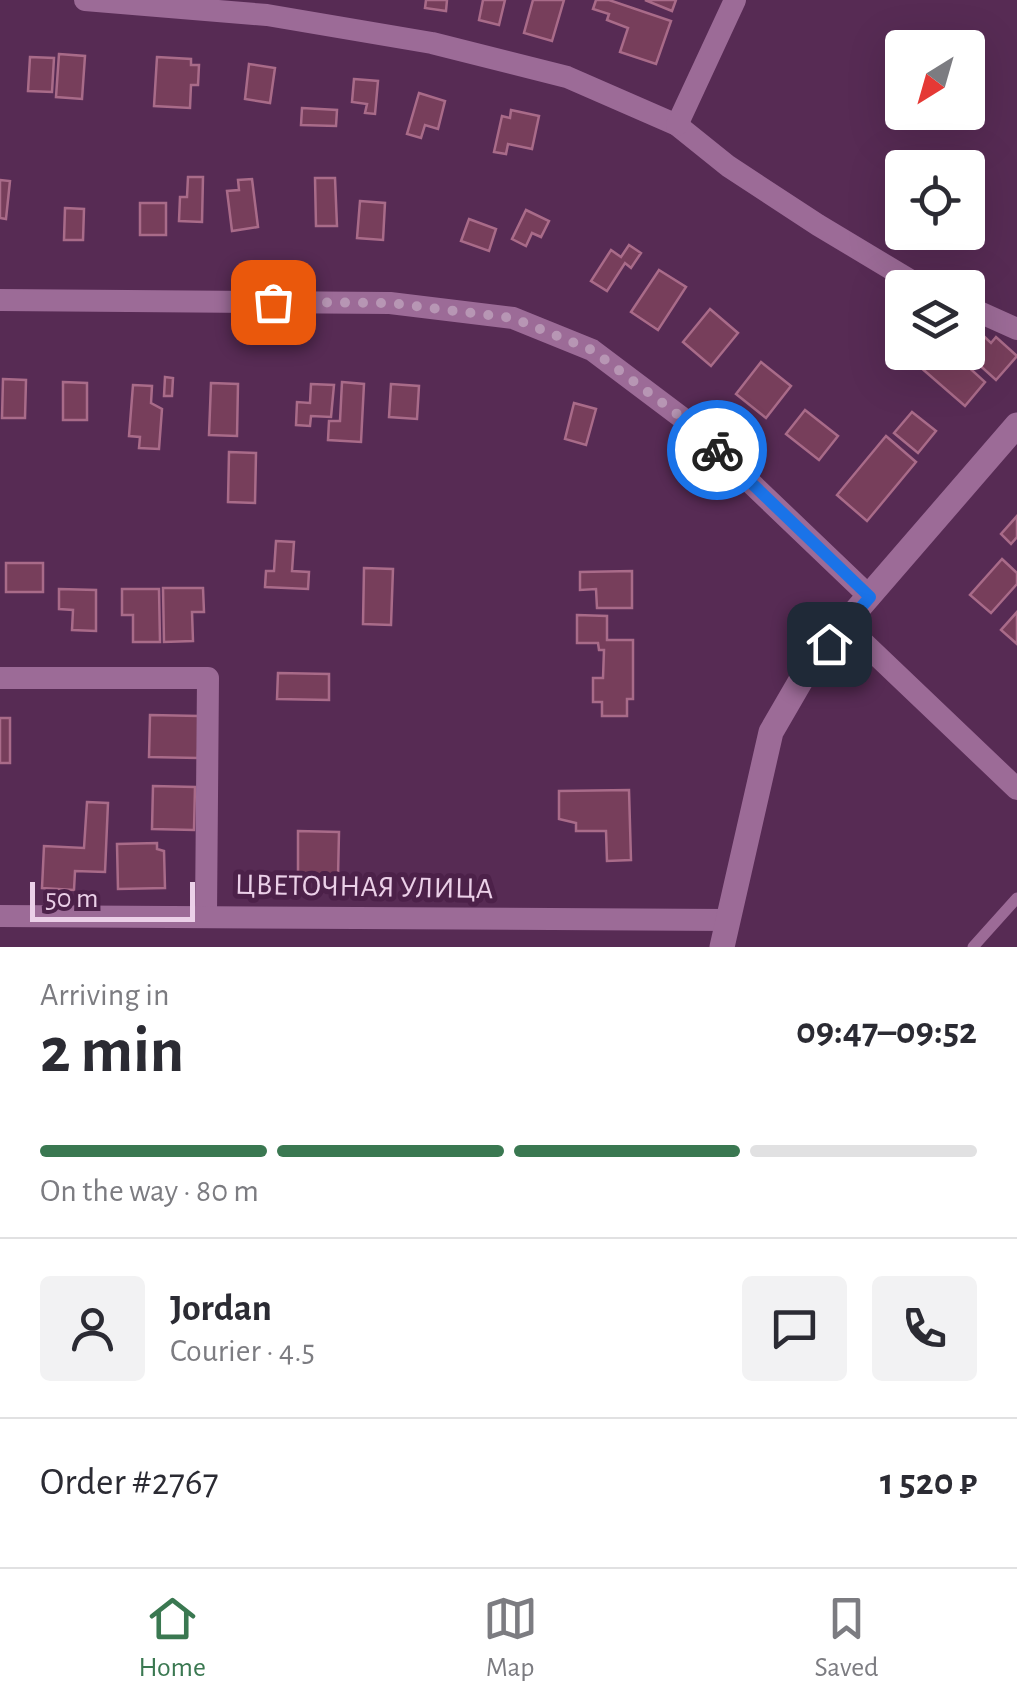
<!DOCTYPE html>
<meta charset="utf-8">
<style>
:root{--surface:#fff;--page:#f2f2f3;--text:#2b2b33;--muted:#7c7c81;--line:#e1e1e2;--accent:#3a7851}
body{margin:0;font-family:"Alegreya Sans",sans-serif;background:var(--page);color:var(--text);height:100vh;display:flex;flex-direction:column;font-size:38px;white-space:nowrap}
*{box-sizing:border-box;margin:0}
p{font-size:32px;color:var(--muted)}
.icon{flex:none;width:55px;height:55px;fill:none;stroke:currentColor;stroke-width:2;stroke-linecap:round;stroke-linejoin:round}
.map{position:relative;height:947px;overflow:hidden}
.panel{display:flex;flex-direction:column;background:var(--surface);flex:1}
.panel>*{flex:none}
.needle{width:65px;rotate:217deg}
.fabs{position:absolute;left:885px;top:30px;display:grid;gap:20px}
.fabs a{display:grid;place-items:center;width:100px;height:100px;border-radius:10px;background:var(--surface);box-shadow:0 10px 40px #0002;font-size:50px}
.scale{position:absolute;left:30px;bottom:25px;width:165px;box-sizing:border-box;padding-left:10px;border:5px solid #ebd0e8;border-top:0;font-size:28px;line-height:35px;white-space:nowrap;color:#ebd0e8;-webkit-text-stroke:8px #4c2149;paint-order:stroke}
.pin{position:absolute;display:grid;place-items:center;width:85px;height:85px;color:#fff;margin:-42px;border-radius:20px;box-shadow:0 5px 15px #0006}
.courier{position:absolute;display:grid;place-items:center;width:100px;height:100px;margin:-50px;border:8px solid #1a73e8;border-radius:50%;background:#fff;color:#222;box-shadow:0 2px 12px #0007}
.head em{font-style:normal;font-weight:600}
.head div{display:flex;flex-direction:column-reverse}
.head{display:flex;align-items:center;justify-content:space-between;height:170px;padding:0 40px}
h1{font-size:65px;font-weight:600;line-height:75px}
.bar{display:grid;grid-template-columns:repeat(4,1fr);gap:15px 10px;align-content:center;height:120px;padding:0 40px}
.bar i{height:12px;border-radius:8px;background:var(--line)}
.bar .current{background:var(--accent)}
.bar p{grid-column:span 4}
.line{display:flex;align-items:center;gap:25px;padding:0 40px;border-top:2px solid var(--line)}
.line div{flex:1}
.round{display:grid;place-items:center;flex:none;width:105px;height:105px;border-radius:10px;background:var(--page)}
.tabs{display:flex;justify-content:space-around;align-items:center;height:140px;border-top:2px solid var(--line);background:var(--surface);font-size:28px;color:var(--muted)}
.tabs a{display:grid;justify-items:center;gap:5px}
.tabs .current{color:var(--accent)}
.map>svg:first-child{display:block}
.building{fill:#773e5b;stroke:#a96b89;stroke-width:2.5}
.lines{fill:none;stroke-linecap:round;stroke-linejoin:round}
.service{stroke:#9c6b97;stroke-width:11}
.minor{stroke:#9c6b97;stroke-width:22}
.secondary{stroke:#9c6b97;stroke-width:25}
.done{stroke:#b796b4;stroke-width:10;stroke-dasharray:0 18}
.route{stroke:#1a73e8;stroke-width:12}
.labels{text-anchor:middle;stroke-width:10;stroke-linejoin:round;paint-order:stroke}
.street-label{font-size:30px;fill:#ebd0e8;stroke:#4c2149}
</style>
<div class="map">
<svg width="1017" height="947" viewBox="0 0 1017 947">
<rect width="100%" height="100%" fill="#572b54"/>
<g class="building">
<polygon points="426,0 447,0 446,11 425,8"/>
<polygon points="483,0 505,0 499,25 479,20"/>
<polygon points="533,0 564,0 552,41 524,33"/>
<polygon points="596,0 609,0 671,21 656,64 620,52 628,28 607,20 609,14 593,9"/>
<polygon points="645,0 676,0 672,11"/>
<polygon points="59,54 85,56 82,99 56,97"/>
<polygon points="30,57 54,58 52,92 28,91"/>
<polygon points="157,57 191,59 191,65 199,65 198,85 191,85 190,108 154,106"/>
<polygon points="249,64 275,68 270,103 245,99"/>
<polygon points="354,79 378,81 375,114 365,113 367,104 352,102"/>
<polygon points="419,93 445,101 438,129 425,125 421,138 407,134"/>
<polygon points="302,108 337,110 336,126 301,125"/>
<polygon points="511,110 539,116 532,149 508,144 506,154 494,152 502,116 510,118"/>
<polygon points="188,177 203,177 202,222 179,221 180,197 187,197"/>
<polygon points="315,178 335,178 337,226 316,226"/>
<polygon points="252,179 258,227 232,231 227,191 239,190 238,180"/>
<polygon points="0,180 10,181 6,219 0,218"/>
<polygon points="360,201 385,203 383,240 357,238"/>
<rect x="140" y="203" width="26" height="32"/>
<polygon points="65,208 84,209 83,240 64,240"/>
<polygon points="526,210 549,221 541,237 532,233 526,246 512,239"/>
<polygon points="469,219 496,229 489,251 461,241"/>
<polygon points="629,245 641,253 631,268 625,263 607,291 591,281 611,250 621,257"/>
<polygon points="659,270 686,287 658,330 631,312"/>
<polygon points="710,309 738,333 711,366 683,342"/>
<polygon points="973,326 991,343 996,337 1017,356 996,380 965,352 968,352 968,332"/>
<polygon points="917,352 952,352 985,382 965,406 911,359"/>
<polygon points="761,362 791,386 766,418 736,394"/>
<polygon points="165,377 173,378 172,396 164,396"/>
<polygon points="3,379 26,380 25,418 2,418"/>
<polygon points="63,382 87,383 87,420 63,420"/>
<polygon points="342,382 364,384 361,442 328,440 329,421 340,421"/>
<polygon points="211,383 238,384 237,436 209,435"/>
<polygon points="311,384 334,385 331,417 311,416 310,426 296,425 297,402 310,403"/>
<polygon points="391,384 419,386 417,419 389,417"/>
<polygon points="133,385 152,386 151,403 162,409 159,449 139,448 140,437 129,436"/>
<polygon points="574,403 596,409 586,445 565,439"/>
<polygon points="805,410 838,436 819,460 786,434"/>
<polygon points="912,412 936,431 918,453 894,433"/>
<polygon points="886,436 916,462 867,521 837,495"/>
<polygon points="229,452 256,453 255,503 228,502"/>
<polygon points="1017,516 1017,537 1011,544 1001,534"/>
<polygon points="276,541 294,542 292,571 309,572 308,589 265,587 266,571 274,571"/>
<polygon points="1002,559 1017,573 1017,584 991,613 970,595"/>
<rect x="6" y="563" width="37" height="29"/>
<polygon points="364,568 393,569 391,625 363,624"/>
<polygon points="632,571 632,608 597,608 596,589 580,590 580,572"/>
<polygon points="163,588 203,588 204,612 192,612 193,641 164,642"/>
<polygon points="59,589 96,590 96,631 72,630 73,610 59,609"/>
<polygon points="122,589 159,589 160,642 133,642 133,615 122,615"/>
<polygon points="1017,612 1017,644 1001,630"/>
<polygon points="577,615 607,616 607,640 633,640 633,699 627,699 627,716 602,716 602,702 593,702 593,678 603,678 604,650 599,650 598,643 577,643"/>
<polygon points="278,673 329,674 329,700 277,699"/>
<polygon points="150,715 199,716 198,758 149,757"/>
<rect x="0" y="718" width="10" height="45"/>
<polygon points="153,786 195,787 194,830 152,829"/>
<polygon points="629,790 631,860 607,861 606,831 576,831 576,823 559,819 559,791"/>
<polygon points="87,802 108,803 105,872 75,871 74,890 42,888 44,846 84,848"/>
<polygon points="298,831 339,832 338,877 298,876"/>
<polygon points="157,843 157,849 164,851 165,888 118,889 117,844"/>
</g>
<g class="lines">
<polyline class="service" points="973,947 1017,898"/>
<g class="minor">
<polyline points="85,0 267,15 432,43 567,77 677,125 728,166 818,225 923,288"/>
<polyline points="677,125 735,0"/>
<polyline points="0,300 390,303 513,318 592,350 685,420 870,597"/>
<polyline points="968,307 1017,329"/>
<polyline points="846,626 1017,789"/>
<polyline points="0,678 208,678 206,915"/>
<polyline points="0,916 728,920"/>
</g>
<polyline class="secondary" points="722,947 771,732 811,663 1017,425"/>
</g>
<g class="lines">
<polyline class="done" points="273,302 390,303 513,318 592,350 685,420 717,450"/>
<polyline class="route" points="717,450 870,597 829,644"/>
</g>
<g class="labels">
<g class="street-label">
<text transform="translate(364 886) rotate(1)" y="10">ЦВЕТОЧНАЯ УЛИЦА</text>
</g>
</g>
</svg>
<div class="fabs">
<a><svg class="needle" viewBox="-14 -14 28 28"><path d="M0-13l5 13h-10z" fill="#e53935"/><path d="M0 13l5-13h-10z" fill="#7c7c81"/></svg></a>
<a><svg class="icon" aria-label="locate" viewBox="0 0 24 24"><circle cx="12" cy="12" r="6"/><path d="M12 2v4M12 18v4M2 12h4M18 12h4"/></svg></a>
<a><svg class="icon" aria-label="layers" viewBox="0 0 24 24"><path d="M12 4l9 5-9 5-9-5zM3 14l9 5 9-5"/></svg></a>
</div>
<div class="scale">50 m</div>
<div class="pin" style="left:273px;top:302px;background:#ea580c"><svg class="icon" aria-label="bag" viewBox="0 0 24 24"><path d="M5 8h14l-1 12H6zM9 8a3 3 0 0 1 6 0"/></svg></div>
<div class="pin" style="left:829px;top:644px;background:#1f2937"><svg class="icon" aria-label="home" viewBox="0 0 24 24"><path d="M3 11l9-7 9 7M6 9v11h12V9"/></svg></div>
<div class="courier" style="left:717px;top:450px"><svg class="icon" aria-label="bike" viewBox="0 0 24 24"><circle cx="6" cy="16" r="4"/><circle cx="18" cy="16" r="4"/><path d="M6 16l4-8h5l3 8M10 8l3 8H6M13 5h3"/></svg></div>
</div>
<section class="panel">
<div class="head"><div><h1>2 min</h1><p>Arriving in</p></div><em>09:47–09:52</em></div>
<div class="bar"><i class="current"></i><i class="current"></i><i class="current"></i><i></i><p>On the way · 80 m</p></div>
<div class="line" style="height:180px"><a class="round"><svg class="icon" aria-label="person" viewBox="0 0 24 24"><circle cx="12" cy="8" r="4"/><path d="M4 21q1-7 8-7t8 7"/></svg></a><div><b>Jordan</b><p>Courier · 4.5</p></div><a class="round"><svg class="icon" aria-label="chat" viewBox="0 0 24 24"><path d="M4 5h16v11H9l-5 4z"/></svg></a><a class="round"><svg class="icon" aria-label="phone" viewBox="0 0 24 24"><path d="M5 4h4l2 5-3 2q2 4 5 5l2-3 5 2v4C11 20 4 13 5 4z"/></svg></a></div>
<div class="line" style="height:130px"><div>Order #2767</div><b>1 520 ₽</b></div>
</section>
<nav class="tabs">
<a class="current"><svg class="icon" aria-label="home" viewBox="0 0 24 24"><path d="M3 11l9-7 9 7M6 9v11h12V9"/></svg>Home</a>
<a><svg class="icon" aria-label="map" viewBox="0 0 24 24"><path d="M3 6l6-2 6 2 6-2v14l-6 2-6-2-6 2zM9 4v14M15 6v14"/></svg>Map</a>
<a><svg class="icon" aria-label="saved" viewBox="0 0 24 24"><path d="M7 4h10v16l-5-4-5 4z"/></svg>Saved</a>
</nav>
